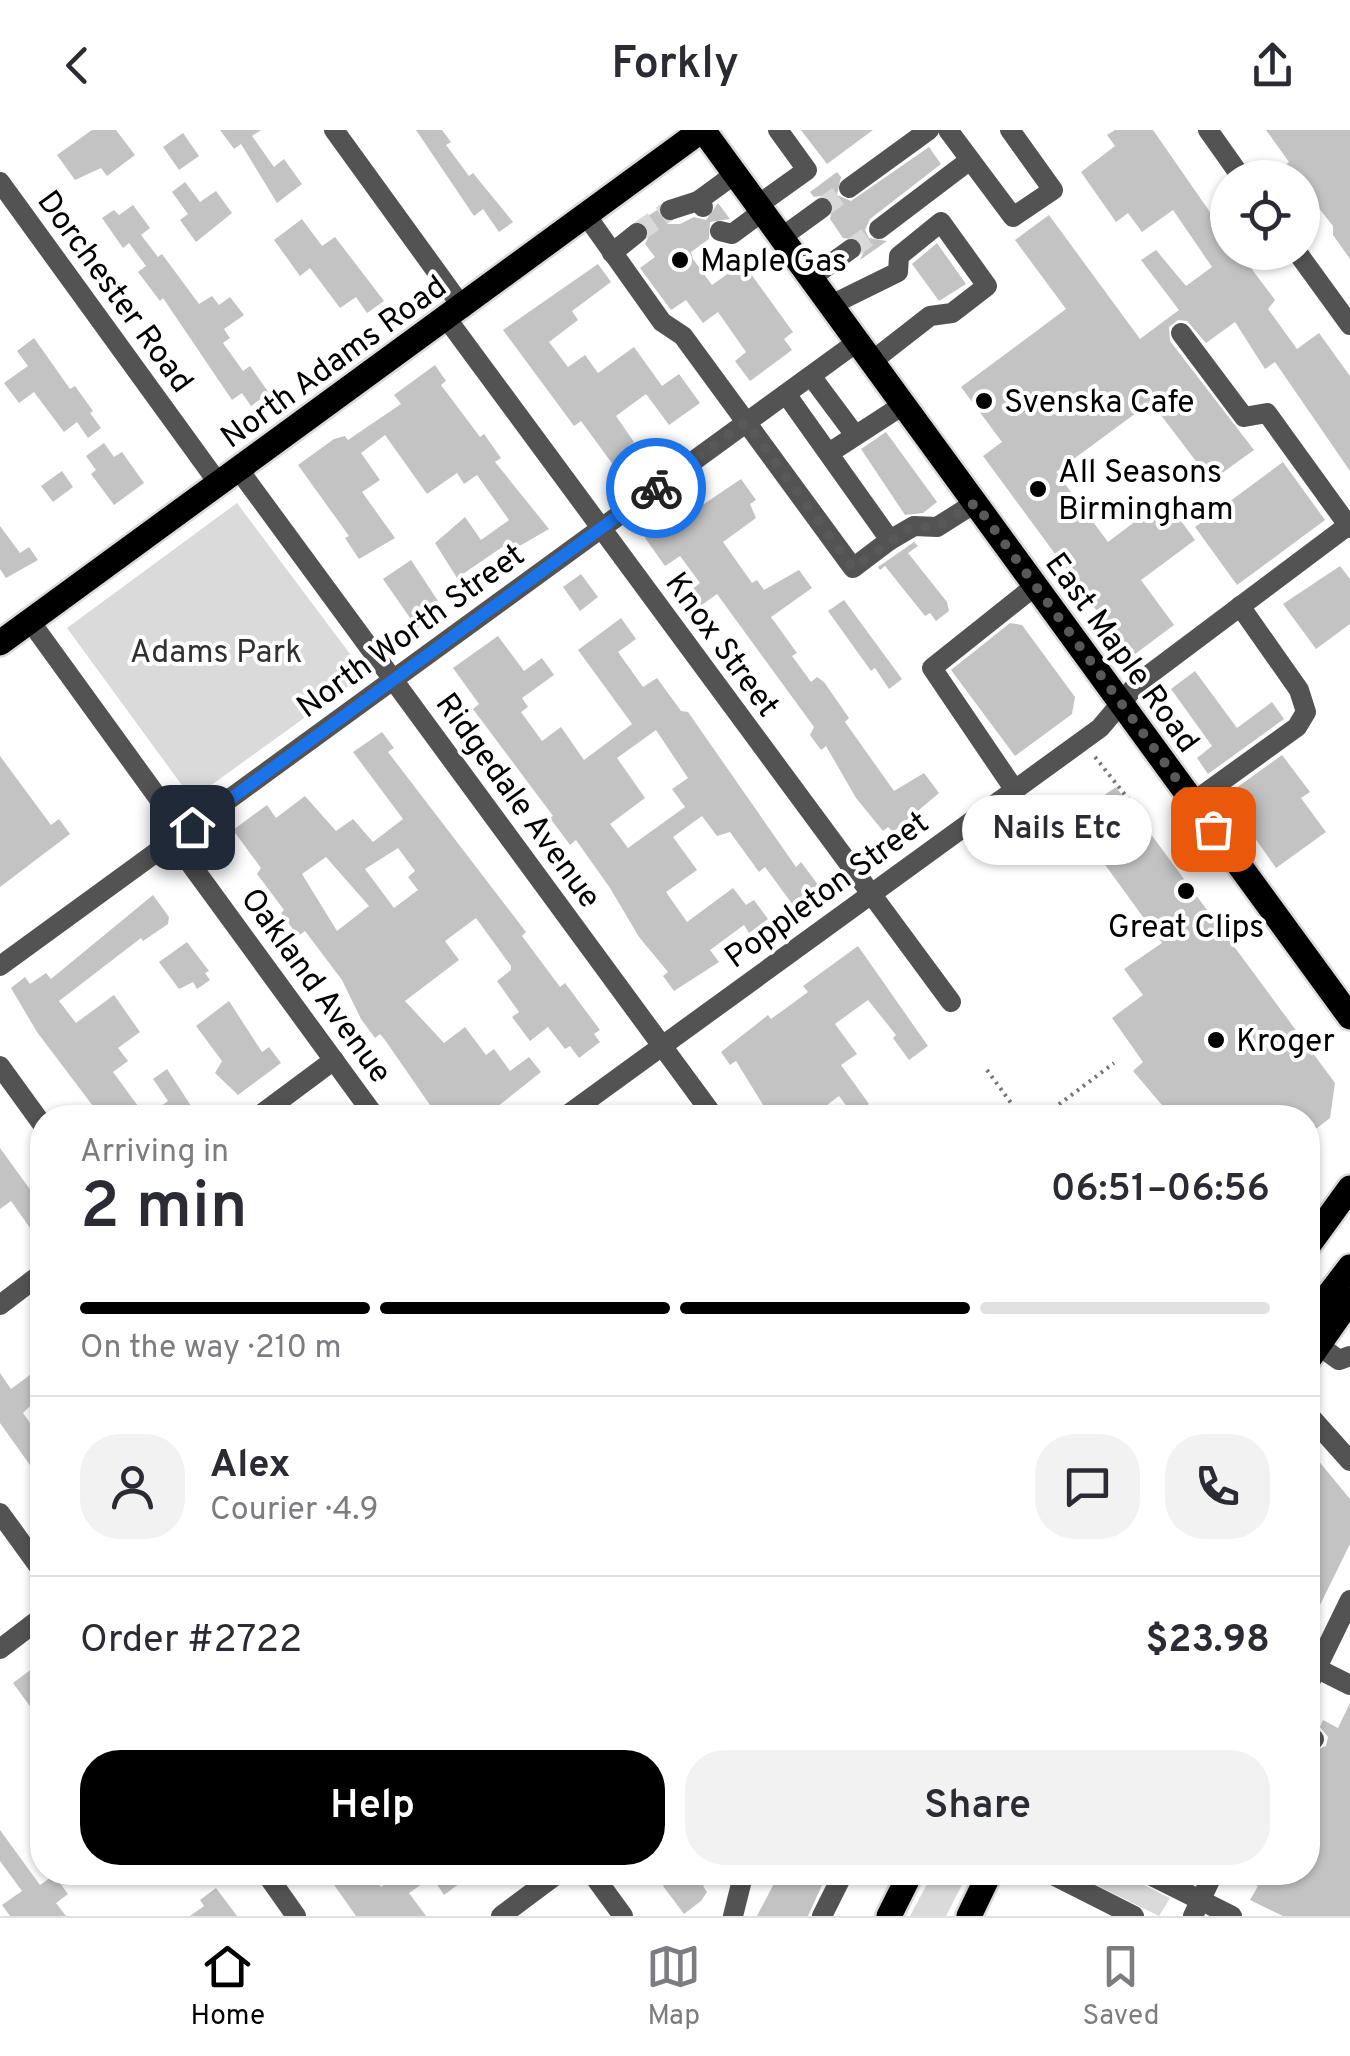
<!DOCTYPE html>
<meta charset="utf-8">
<style>
:root{--surface:#fff;--page:#f2f2f3;--text:#2b2b33;--muted:#7c7c81;--line:#e1e1e2;--accent:#000}
body{margin:0;font-family:Overpass,sans-serif;background:var(--page);color:var(--text);height:100vh;display:flex;flex-direction:column;font-size:38px;white-space:nowrap}
*{box-sizing:border-box;margin:0}
p{font-size:32px;color:var(--muted)}
.icon{flex:none;width:55px;height:55px;fill:none;stroke:currentColor;stroke-width:2;stroke-linecap:round;stroke-linejoin:round}
.map{position:relative;flex:1;overflow:hidden}
.drawer{position:absolute;left:30px;top:975px;width:1290px;height:780px;display:flex;flex-direction:column;background:var(--surface);border-radius:40px;box-shadow:0 2px 8px #0004}
.drawer>*{flex:none}
.fabs{position:absolute;left:1210px;top:30px;display:grid;gap:20px}
.fabs a{display:grid;place-items:center;width:110px;height:110px;border-radius:50%;background:var(--surface);box-shadow:0 2px 8px #0004;font-size:50px}
.pin{position:absolute;display:grid;place-items:center;width:85px;height:85px;color:#fff;margin:-42px;border-radius:20px;box-shadow:0 5px 15px #0006}
.courier{position:absolute;display:grid;place-items:center;width:100px;height:100px;margin:-50px;border:8px solid #1a73e8;border-radius:50%;background:#fff;color:#222;box-shadow:0 2px 12px #0007}
.bubble{position:absolute;height:70px;border-radius:35px;background:var(--surface);box-shadow:0 2px 8px #0004;font-size:32px;font-weight:600;line-height:70px;text-align:center}
.headline em{font-style:normal;font-weight:600}
.headline div{display:flex;flex-direction:column-reverse}
.headline{display:flex;align-items:center;justify-content:space-between;height:170px;padding:0 50px}
h1{font-size:65px;font-weight:600;line-height:75px}
.bar{display:grid;grid-template-columns:repeat(4,1fr);gap:15px 10px;align-content:center;height:120px;padding:0 50px}
.bar i{height:12px;border-radius:8px;background:var(--line)}
.bar .current{background:var(--accent)}
.bar p{grid-column:span 4}
.line{display:flex;align-items:center;gap:25px;padding:0 50px;border-top:2px solid var(--line)}
.line div{flex:1}
.round{display:grid;place-items:center;flex:none;width:105px;height:105px;border-radius:40px;background:var(--page)}
.action{display:flex;gap:20px;margin-top:auto;padding:20px 50px}
.action a{flex:1;height:115px;border-radius:40px;background:var(--accent);color:#fff;font-size:40px;font-weight:600;line-height:115px;text-align:center}
.action a+a{background:var(--page);color:var(--text)}
header{display:flex;justify-content:space-between;align-items:center;height:130px;padding:0 50px;background:var(--surface);font-size:45px;font-weight:600}
.menu{display:flex;justify-content:space-around;align-items:center;height:140px;border-top:2px solid var(--line);background:var(--surface);font-size:28px;color:var(--muted)}
.menu a{display:grid;justify-items:center;gap:5px}
.menu .current{color:var(--accent)}
.map>svg:first-child{display:block}
.green{fill:#dadada}
.building{fill:#c3c3c3;fill-rule:evenodd}
.lines{fill:none;stroke-linecap:round;stroke-linejoin:round}
.minor-tunnel{stroke:#d9d9d9;stroke-width:20;stroke-dasharray:20 10;stroke-linecap:butt}
.major-casing{stroke:#dbdbdb;stroke-width:30}
.path{stroke:#757575;stroke-width:4;stroke-dasharray:2.5 5;stroke-linecap:butt}
.minor{stroke:#535353;stroke-width:20}
.major{stroke:#000;stroke-width:25}
.done{stroke:#595959;stroke-width:10;stroke-dasharray:0 18}
.route{stroke:#1a73e8;stroke-width:12}
.poi-dot{fill:#000;stroke:#fff;stroke-width:4}
.labels{text-anchor:middle;stroke-width:8;stroke-linejoin:round;paint-order:stroke}
.poi-label{font-size:32px;fill:#000;stroke:#fff;text-anchor:start}
.street-label{font-size:32px;fill:#000;stroke:#fff}
.park-label{font-size:32px;fill:#313131;stroke:#fff}
</style>
<header><svg class="icon" aria-label="back" viewBox="0 0 24 24"><path d="M15 5l-7 7 7 7"/></svg>Forkly<svg class="icon" aria-label="share" viewBox="0 0 24 24"><path d="M12 15V3M7 8l5-5 5 5M5 13v7h14v-7"/></svg></header>
<div class="map">
<svg width="1350" height="1786" viewBox="0 0 1350 1786">
<rect width="100%" height="100%" fill="#fff"/>
<g class="green">
<polygon points="237,373 365,544 192,669 67,498"/>
<polygon points="933,1743 968,1743 946,1786 910,1786"/>
<polygon points="1072,1743 1119,1743 1170,1768 1159,1786"/>
</g>
<g class="building">
<polygon points="92,0 116,0 135,25 107,46 101,38 75,50 57,25"/>
<polygon points="220,0 261,0 252,6 274,37 284,29 302,54 277,73 241,14 234,19"/>
<polygon points="416,0 442,0 451,12 446,15 469,46 473,43 513,92 499,102 483,79 474,86"/>
<polygon points="801,0 873,0 827,34"/>
<polygon points="1115,0 1153,0 1228,108 1228,122 1239,122 1275,170 1268,179 1297,219 1319,203 1350,246 1350,341 1275,232 1265,239 1235,192 1206,213 1187,191 1178,190 1169,197 1170,211 1254,320 1211,351 1151,272 1056,342 1108,412 1165,369 1195,410 1141,450 1174,495 1131,527 983,326 1002,312 961,257 1066,179 1015,110 1049,85 1140,209 1179,180 1141,130 1156,120 1186,156 1212,137 1173,80 1142,102 1128,83 1116,92 1081,42 1115,16 1107,5"/>
<polygon points="1266,0 1350,0 1350,129 1333,105 1333,96 1302,57 1302,48 1294,48 1285,35 1289,32"/>
<polygon points="183,3 199,26 179,40 163,17"/>
<polygon points="929,17 941,34 870,89 865,100 869,108 887,111 860,130 865,119 861,110 843,108 830,89 834,71 827,65 814,67 810,62 837,42 841,47 837,65 851,71"/>
<polygon points="185,52 200,72 216,61 232,83 196,112 180,90 188,84 172,62"/>
<polygon points="718,73 730,89 710,92 709,109 691,122 693,129 712,155 743,133 793,202 784,209 792,220 750,251 735,231 746,222 718,182 703,193 686,170 671,180 640,138 655,127 645,114 651,102 642,90 657,80 668,94 680,94 694,87 706,90"/>
<polygon points="133,75 150,98 141,105 158,127 162,124 199,174 212,166 219,175 230,167 244,185 224,199 230,208 223,213 243,241 250,236 269,263 251,276 242,263 232,270 163,168 160,171 138,142 146,136 129,113 123,118 102,88 114,80 119,85"/>
<polygon points="302,89 322,116 335,107 384,171 367,183 356,167 340,178 310,138 300,146 274,110"/>
<polygon points="937,113 966,154 939,171 912,134"/>
<polygon points="598,134 611,152 572,181 578,190 549,212 568,237 585,225 598,243 634,217 662,256 679,244 700,273 669,295 646,264 616,286 634,312 628,316 633,322 614,336 581,291 574,296 503,200"/>
<polygon points="34,208 70,259 75,256 93,281 90,283 101,298 88,308 77,292 64,302 34,262 19,273 4,253 28,236 17,221"/>
<polygon points="435,235 446,251 441,255 480,307 484,304 501,328 495,332 549,399 516,418 511,411 457,448 435,413 465,387 481,410 509,390 477,345 464,354 457,343 427,364 385,305 361,323 380,350 362,362 395,408 359,429 345,408 349,406 298,335 334,309 345,306 348,310 401,274 394,265"/>
<polygon points="886,302 937,372 923,383 905,385 861,319"/>
<polygon points="104,313 114,327 122,322 144,353 114,375 91,344 96,340 86,326"/>
<polygon points="1283,332 1325,390 1237,455 1195,397"/>
<polygon points="62,341 73,357 53,372 41,356"/>
<polygon points="741,349 756,370 750,374 756,388 723,412 752,453 757,450 764,460 799,440 812,458 771,487 797,523 792,526 811,552 817,547 824,552 849,588 845,592 894,661 924,643 939,663 893,702 888,697 883,701 856,668 826,616 821,620 810,605 814,597 717,464 699,477 688,462 700,453 680,426 665,436 645,408 661,396 664,401"/>
<polygon points="0,396 20,423 29,417 38,430 6,448 0,439"/>
<polygon points="914,412 918,416 908,423 947,472 949,481 936,491 930,483 925,486 885,436 880,440 878,437"/>
<polygon points="411,430 438,471 424,481 429,489 417,498 383,449"/>
<polygon points="1340,436 1350,449 1350,494 1316,519 1283,474"/>
<polygon points="581,444 598,467 580,481 563,457"/>
<polygon points="844,470 902,549 889,559 875,538 871,541 828,481"/>
<path d="M621 488 636 509 618 522 643 557 657 548 681 581 688 582 796 737 801 732 819 756 793 775 765 737 759 742 730 702 717 706 702 686 673 707 697 740 666 762 687 792 733 758 746 775 754 770 768 789 749 803 744 795 710 820 719 832 674 861 663 846 668 842 639 807 610 758 576 710 570 715 550 688 553 686 473 579 479 574 453 538 498 506 524 541 542 528 554 545 522 568 528 577 521 582 542 611 561 597 584 630 632 594 578 520ZM656 600 688 648 672 659 685 677 628 718 610 694 645 668 617 628Z"/>
<polygon points="1010,493 1022,495 1075,567 1072,584 1015,626 951,540"/>
<polygon points="1195,541 1237,598 1272,572 1284,589 1208,644 1197,628 1212,616 1171,559"/>
<path d="M382 602 394 618 388 622 526 802 522 806 560 857 565 853 600 900 594 904 600 912 579 928 570 916 565 919 548 897 530 911 512 887 519 882 497 851 511 840V836L476 788 445 811 459 830 405 871 444 913 465 897 486 925 494 919 510 941 529 927 541 942 492 981 496 988H439L385 910 380 904 375 908 361 889 342 850 305 801 298 806 281 783 284 780 257 744 261 738 233 700 267 675 276 688 305 666 336 701 353 689 373 712 403 689 353 622ZM398 718 415 741 408 747 418 760 394 778 365 739ZM326 727 369 776 337 801 302 744Z"/>
<polygon points="1282,625 1310,662 1301,668 1326,702 1276,738 1225,666"/>
<polygon points="0,626 51,695 59,689 70,704 0,757"/>
<polygon points="1116,657 1335,953 1330,988 1308,1005 1308,988 1173,988 1133,941 1143,932 1112,888 1143,865 1124,839 1162,813 1071,688"/>
<polygon points="153,765 169,787 168,794 143,811 141,808 59,871 76,893 114,865 140,902 118,918 128,931 113,942 146,987 168,971 153,949 167,939 199,988 102,988 37,902 11,858 25,847 30,854 46,843 51,849"/>
<polygon points="187,812 209,841 205,843 210,850 197,859 193,852 179,859 159,832"/>
<polygon points="858,816 928,916 909,930 893,908 896,905 868,870 835,894 857,924 841,935 869,974 853,985 839,966 810,988 771,988 736,931 730,935 721,922 768,885 771,889 808,862 803,856"/>
<polygon points="229,871 262,922 269,917 281,933 238,965 215,943 222,931 196,896"/>
<polygon points="0,1018 37,1069 42,1065 42,1115 11,1071 0,1079"/>
<polygon points="42,1236 42,1264 23,1283 42,1310 42,1352 0,1293 0,1243 11,1259"/>
<polygon points="1308,1318 1350,1369 1350,1414 1318,1479 1308,1473"/>
<polygon points="37,1535 42,1543 42,1571 32,1579 13,1553"/>
<polygon points="1350,1573 1350,1786 1283,1786 1250,1770 1258,1756 1230,1742 1308,1742 1308,1623 1326,1616 1328,1607 1320,1597 1323,1590 1338,1598"/>
<polygon points="0,1700 40,1755 54,1745 68,1764 56,1773 66,1786 10,1786 2,1775 22,1761 0,1731"/>
<polygon points="325,1742 371,1742 381,1757 401,1742 475,1742 444,1765 432,1747 409,1763 426,1786 356,1786"/>
<polygon points="664,1742 722,1742 703,1756 707,1762 701,1771 684,1784 663,1756 670,1750"/>
<polygon points="780,1742 828,1742 808,1786 757,1786"/>
<polygon points="216,1758 237,1786 190,1786 204,1776 200,1770"/>
</g>
<g class="lines">
<g class="minor-tunnel">
<polyline points="822,78 849,58"/>
<polyline points="637,103 670,80"/>
<polyline points="851,119 879,99"/>
</g>
<g class="major-casing">
<g id="major">
<polyline points="703,0 1350,887"/>
<polyline points="0,513 702,0"/>
<polyline points="1308,1116 1350,1058"/>
<polyline points="1308,1192 1350,1137"/>
<polyline points="1308,1230 1350,1170"/>
<polyline points="889,1786 911,1742"/>
<polyline points="969,1786 990,1742"/>
</g>
</g>
<g class="path">
<polyline points="1095,627 1130,671"/>
<polyline points="987,940 1022,988"/>
<polyline points="1041,988 1114,933"/>
</g>
<g class="minor">
<polyline points="334,0 463,178"/>
<polyline points="948,0 1013,87 1053,60 1010,0"/>
<polyline points="1208,0 1242,48"/>
<polyline points="0,52 219,354"/>
<polyline points="849,58 929,0"/>
<polyline points="758,75 807,40 778,0"/>
<polyline points="703,77 698,71 735,44"/>
<polyline points="670,80 698,71"/>
<polyline points="586,85 662,192 683,206 853,438 890,410"/>
<polyline points="879,99 970,30"/>
<polyline points="720,101 732,104 763,81"/>
<polyline points="782,107 822,78"/>
<polyline points="1297,122 1350,195"/>
<polyline points="612,123 637,103"/>
<polyline points="811,148 851,119"/>
<polyline points="831,175 898,142 899,126 941,92 987,156 952,183 930,186 871,232"/>
<polyline points="447,189 951,872"/>
<polyline points="1181,203 1244,287 1267,283 1350,398"/>
<polyline points="811,246 855,305"/>
<polyline points="786,264 890,410 914,396 937,397 975,373"/>
<polyline points="829,323 903,275"/>
<polyline points="239,340 715,988"/>
<polyline points="30,491 172,687"/>
<polyline points="1014,659 932,538 1035,456"/>
<polyline points="1193,672 1297,597 1306,582 1299,560 1240,476"/>
<polyline points="173,710 376,988"/>
<polyline points="0,836 857,212"/>
<polyline points="0,936 42,994"/>
<polyline points="256,988 334,930"/>
<polyline points="563,988 1100,598 1138,553 1350,394"/>
<polyline points="0,1175 42,1143"/>
<polyline points="1318,1215 1339,1230 1350,1226"/>
<polyline points="1308,1284 1350,1331"/>
<polyline points="0,1383 42,1441"/>
<polyline points="0,1519 42,1487"/>
<polyline points="1316,1538 1350,1555"/>
<polyline points="1308,1556 1350,1470"/>
<polyline points="1308,1606 1314,1609"/>
<polyline points="265,1742 296,1786"/>
<polyline points="591,1742 623,1786"/>
<polyline points="1047,1742 1134,1786"/>
<polyline points="1144,1742 1232,1786"/>
<polyline points="501,1786 560,1742"/>
<polyline points="733,1786 744,1742"/>
<polyline points="822,1786 844,1742"/>
<polyline points="1193,1786 1214,1742"/>
</g>
<use href="#major" class="major"/>
</g>
<g class="lines">
<polyline class="done" points="656,358 746,292 853,438 911,397 937,397 975,373 1213,699"/>
<polyline class="route" points="192,697 656,358"/>
</g>
<g class="poi-dot">
<circle cx="680" cy="130" r="10"/>
<circle cx="984" cy="271" r="10"/>
<circle cx="1038" cy="359" r="10"/>
<circle cx="1186" cy="761" r="10"/>
<circle cx="1216" cy="910" r="10"/>
</g>
<g class="labels">
<g class="poi-label">
<text x="700" y="141">Maple Gas</text>
<text x="1004" y="282">Svenska Cafe</text>
<text x="1058" y="352">All Seasons<tspan x="1058" dy="37">Birmingham</tspan></text>
<text x="1186" y="807" text-anchor="middle">Great Clips</text>
<text x="1236" y="921">Kroger</text>
</g>
<g class="street-label">
<text transform="translate(116 161) rotate(54)" y="11">Dorchester Road</text>
<text transform="translate(333 231) rotate(-36)" y="11">North Adams Road</text>
<text transform="translate(410 500) rotate(-36)" y="11">North Worth Street</text>
<text transform="translate(723 514) rotate(54)" y="11">Knox Street</text>
<text transform="translate(1123 522) rotate(54)" y="11">East Maple Road</text>
<text transform="translate(519 670) rotate(54)" y="11">Ridgedale Avenue</text>
<text transform="translate(826 759) rotate(-36)" y="11">Poppleton Street</text>
<text transform="translate(317 855) rotate(54)" y="11">Oakland Avenue</text>
</g>
<g class="park-label">
<text x="216" y="532">Adams Park</text>
</g>
</g>
</svg>
<div class="fabs">
<a><svg class="icon" aria-label="locate" viewBox="0 0 24 24"><circle cx="12" cy="12" r="6"/><path d="M12 2v4M12 18v4M2 12h4M18 12h4"/></svg></a>
</div>
<div class="pin" style="left:1213px;top:699px;background:#ea580c"><svg class="icon" aria-label="bag" viewBox="0 0 24 24"><path d="M5 8h14l-1 12H6zM9 8a3 3 0 0 1 6 0"/></svg></div>
<div class="pin" style="left:192px;top:697px;background:#1f2937"><svg class="icon" aria-label="home" viewBox="0 0 24 24"><path d="M3 11l9-7 9 7M6 9v11h12V9"/></svg></div>
<div class="courier" style="left:656px;top:358px"><svg class="icon" aria-label="bike" viewBox="0 0 24 24"><circle cx="6" cy="16" r="4"/><circle cx="18" cy="16" r="4"/><path d="M6 16l4-8h5l3 8M10 8l3 8H6M13 5h3"/></svg></div>
<div class="bubble" style="left:962px;top:665px;width:190px">Nails Etc</div>
<section class="drawer">
<div class="headline"><div><h1>2 min</h1><p>Arriving in</p></div><em>06:51–06:56</em></div>
<div class="bar"><i class="current"></i><i class="current"></i><i class="current"></i><i></i><p>On the way · 210 m</p></div>
<div class="line" style="height:180px"><a class="round"><svg class="icon" aria-label="person" viewBox="0 0 24 24"><circle cx="12" cy="8" r="4"/><path d="M4 21q1-7 8-7t8 7"/></svg></a><div><b>Alex</b><p>Courier · 4.9</p></div><a class="round"><svg class="icon" aria-label="chat" viewBox="0 0 24 24"><path d="M4 5h16v11H9l-5 4z"/></svg></a><a class="round"><svg class="icon" aria-label="phone" viewBox="0 0 24 24"><path d="M5 4h4l2 5-3 2q2 4 5 5l2-3 5 2v4C11 20 4 13 5 4z"/></svg></a></div>
<div class="line" style="height:130px"><div>Order #2722</div><b>$23.98</b></div>
<div class="action"><a>Help</a><a>Share</a></div>
</section>
</div>
<nav class="menu">
<a class="current"><svg class="icon" aria-label="home" viewBox="0 0 24 24"><path d="M3 11l9-7 9 7M6 9v11h12V9"/></svg>Home</a>
<a><svg class="icon" aria-label="map" viewBox="0 0 24 24"><path d="M3 6l6-2 6 2 6-2v14l-6 2-6-2-6 2zM9 4v14M15 6v14"/></svg>Map</a>
<a><svg class="icon" aria-label="saved" viewBox="0 0 24 24"><path d="M7 4h10v16l-5-4-5 4z"/></svg>Saved</a>
</nav>
